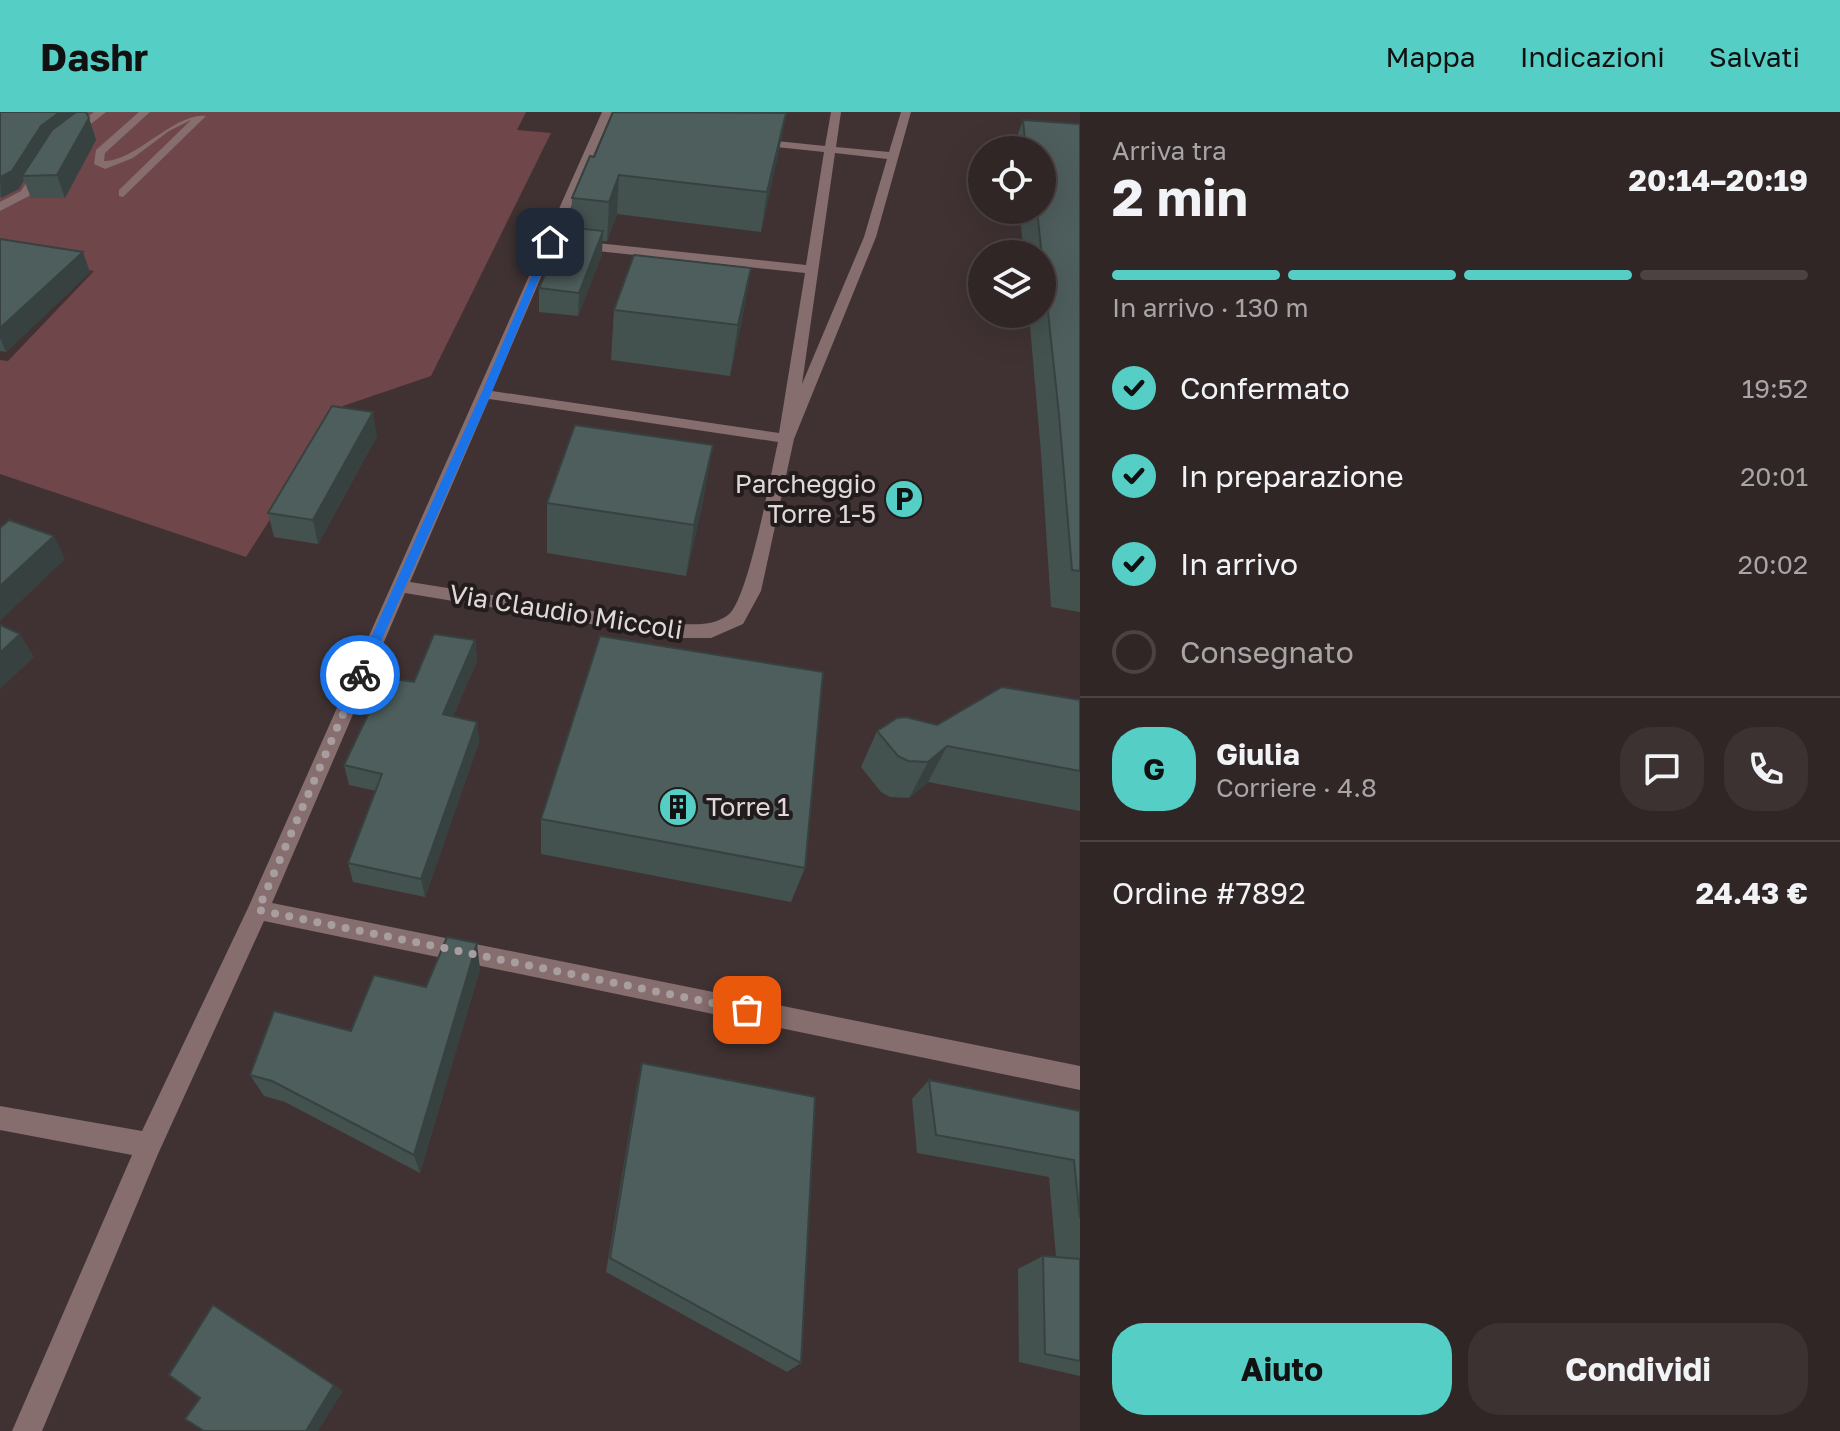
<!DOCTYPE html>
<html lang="it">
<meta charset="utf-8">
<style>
:root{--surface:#302626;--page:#3c3232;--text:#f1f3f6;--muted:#a8a5a7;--line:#4b4343;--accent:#55cec5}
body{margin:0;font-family:"Golos Text",sans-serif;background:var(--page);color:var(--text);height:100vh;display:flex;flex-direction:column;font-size:30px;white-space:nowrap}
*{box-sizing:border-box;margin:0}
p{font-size:26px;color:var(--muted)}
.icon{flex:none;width:44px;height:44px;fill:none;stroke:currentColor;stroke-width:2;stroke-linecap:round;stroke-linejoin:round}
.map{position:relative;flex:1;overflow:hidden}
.sheet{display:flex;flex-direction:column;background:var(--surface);width:760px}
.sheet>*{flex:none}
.buttons{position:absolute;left:968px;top:24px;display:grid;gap:16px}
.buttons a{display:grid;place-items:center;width:88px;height:88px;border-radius:50%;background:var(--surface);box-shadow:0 8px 32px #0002,0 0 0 2px var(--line);font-size:40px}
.pin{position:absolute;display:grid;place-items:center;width:68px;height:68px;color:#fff;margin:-34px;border-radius:16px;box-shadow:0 4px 12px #0006}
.courier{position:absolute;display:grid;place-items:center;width:80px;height:80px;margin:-40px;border:6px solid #1a73e8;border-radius:50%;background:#fff;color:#222;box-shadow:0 2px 10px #0007}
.headline em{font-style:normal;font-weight:700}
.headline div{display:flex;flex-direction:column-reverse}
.headline{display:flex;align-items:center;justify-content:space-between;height:136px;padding:0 32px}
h1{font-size:52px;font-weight:700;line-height:60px}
.bar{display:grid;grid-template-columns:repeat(4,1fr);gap:12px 8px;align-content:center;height:96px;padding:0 32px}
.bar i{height:10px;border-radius:6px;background:var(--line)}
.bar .on{background:var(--accent)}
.bar p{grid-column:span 4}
.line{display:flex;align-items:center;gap:20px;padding:0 32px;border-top:2px solid var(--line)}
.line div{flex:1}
.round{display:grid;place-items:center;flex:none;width:84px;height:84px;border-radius:32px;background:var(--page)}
ol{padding:0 32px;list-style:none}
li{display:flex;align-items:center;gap:24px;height:88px}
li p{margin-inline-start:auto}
li .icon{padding:8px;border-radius:50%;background:var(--accent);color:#111;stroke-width:4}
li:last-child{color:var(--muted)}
li i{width:44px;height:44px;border:4px solid var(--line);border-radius:50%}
.primary-button{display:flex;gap:16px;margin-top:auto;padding:16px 32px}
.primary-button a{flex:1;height:92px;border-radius:32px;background:var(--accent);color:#111;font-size:32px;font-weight:700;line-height:92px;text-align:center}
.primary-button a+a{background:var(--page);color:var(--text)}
header{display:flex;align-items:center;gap:48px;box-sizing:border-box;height:112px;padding:0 40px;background:var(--accent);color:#111}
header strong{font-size:38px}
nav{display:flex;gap:44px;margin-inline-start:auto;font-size:28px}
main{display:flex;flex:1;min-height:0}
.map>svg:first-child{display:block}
.green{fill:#6f464a}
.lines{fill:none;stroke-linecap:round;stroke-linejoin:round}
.minor{fill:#866d6e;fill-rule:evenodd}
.wall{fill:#43514f}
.shaded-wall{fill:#374240}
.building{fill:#4e5e5c;stroke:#374240;stroke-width:2}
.route{fill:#1a73e8}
.done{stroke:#a99e9f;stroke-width:8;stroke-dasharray:0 14.4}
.labels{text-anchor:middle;stroke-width:8;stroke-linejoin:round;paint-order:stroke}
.poi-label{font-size:26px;fill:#e1d8d9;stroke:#221c1c;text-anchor:end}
.street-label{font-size:26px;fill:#e1d8d9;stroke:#221c1c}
</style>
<header>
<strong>Dashr</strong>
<nav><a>Mappa</a><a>Indicazioni</a><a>Salvati</a></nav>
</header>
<main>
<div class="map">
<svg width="1080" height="1319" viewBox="0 0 1080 1319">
<rect width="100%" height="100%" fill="#403233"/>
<polygon class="green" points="0,0 526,0 517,18 551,21 431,264 343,294 246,445 0,362 0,248 8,249 94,159 5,147 0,151"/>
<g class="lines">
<g class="minor">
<polygon points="94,0 106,0 72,27 64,27 64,23"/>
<path d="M139 0H150L105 41 104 49C135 50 175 0 206 4L123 85 119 84V78L191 8 169 19 133 46 105 57 94 52 96 38Z"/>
<path d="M602 0H612L492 279 779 321 805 161 578 137 572 133 578 129 806 153 824 40 756 33 750 30 756 27 825 34 831 0H841L836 35 889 40 901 0H911L876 125 794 327 761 479 743 512 711 526H674L405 481 272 791 1080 954V978L264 809 158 1042 42 1319H12L132 1043 0 1018V994L142 1019 248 796ZM835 41 887 47 864 125 802 272ZM489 287 778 330C771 361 748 489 728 503 712 515 692 512 674 512L410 470Z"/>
<polygon points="38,52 48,54 29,84 0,99 0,90 21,79"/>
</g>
</g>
<g class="wall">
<polygon points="0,0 89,6 96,28 65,86 31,86 24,68 19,77 0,86"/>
<polygon points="613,0 787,0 761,120 617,102 607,129 602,129 602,142 578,204 539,200 539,176 571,116 572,86 594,45"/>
<polygon points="1023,8 1080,12 1080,500 1051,495 1041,341 1029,202 1042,202 1042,142 1024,142 1020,106 1016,106 1015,98 1042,98 1042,38 1012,38"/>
<polygon points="0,127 90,160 6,240 0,239"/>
<polygon points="751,156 742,207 730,264 611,248 614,198"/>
<polygon points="377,324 318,432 274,425 268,401"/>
<polygon points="704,385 686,464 547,441 547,391"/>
<polygon points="475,528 477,549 453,604 477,610 479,630 425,785 353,770 348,751 376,679 349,673 344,653 383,587 414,570"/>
<polygon points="1080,588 1080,699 928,670 909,686 890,685 881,680 861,655 877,619 937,613"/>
<polygon points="541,707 805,756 791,790 541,742"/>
<polygon points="480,857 420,1061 285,990 264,984 250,963 351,919 426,875"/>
<polygon points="642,951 801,1251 787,1260 606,1160 637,973"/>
<polygon points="929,968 1080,999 1080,1264 1019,1250 1018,1157 1043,1144 1056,1145 1049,1065 917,1041 912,987"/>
</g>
<g class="shaded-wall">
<polygon points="60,0 83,0 22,64 24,68 19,77 1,86 0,65 41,14"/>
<polygon points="786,1 779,39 761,120 767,80"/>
<polygon points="89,6 96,28 65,86 57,63"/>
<polygon points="619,63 617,102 607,129 609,90"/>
<polygon points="603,119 602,142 578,204 579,181"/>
<polygon points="83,140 90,160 6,240 0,226 0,216"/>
<polygon points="751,156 742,207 730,264 738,213"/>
<polygon points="373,300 377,324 318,432 313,408"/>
<polygon points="713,333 704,385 686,464 694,413"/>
<polygon points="54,424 65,447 0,509 0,474"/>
<polygon points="20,522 34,545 0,577 0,541"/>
<polygon points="475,528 477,549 445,622 443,602"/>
<polygon points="477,610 479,630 425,785 421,767"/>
<polygon points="947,634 928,670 909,686 928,650"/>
<polygon points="477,831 480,857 420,1061 414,1043"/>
<polygon points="334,1273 343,1279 318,1319 306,1319"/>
</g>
<g class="building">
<polygon points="0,0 60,0 41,14 12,59 0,65"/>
<polygon points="76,0 86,0 89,6 57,63 22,64 52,18"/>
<polygon points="613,0 786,1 767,80 619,63 609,90 572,86 590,44 594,45"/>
<polygon points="1023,8 1080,12 1080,459 1072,458 1059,302 1037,98 1042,98 1042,38 1026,38"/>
<polygon points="566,115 603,119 579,181 539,176"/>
<polygon points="0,127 83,140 0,216"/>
<polygon points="634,143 751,156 738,213 614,198"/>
<polygon points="332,294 373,300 313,408 268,401"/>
<polygon points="575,313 713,333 694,413 547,391"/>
<polygon points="9,408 54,424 0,474 0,416"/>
<polygon points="0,513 20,522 0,541"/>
<polygon points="434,522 475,528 443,602 477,610 421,767 348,751 382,662 344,653 376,586 383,587 393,567 414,570"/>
<polygon points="600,524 823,560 805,756 541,707"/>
<polygon points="1002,575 1080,588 1080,659 947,634 928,650 908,649 898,644 877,619 897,606 906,605 937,613"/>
<polygon points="447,825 477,831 414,1043 272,969 250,963 274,899 351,919 374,863 426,875"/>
<polygon points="642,951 815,985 801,1251 610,1146"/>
<polygon points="929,968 1080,999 1080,1106 1074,1048 936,1023"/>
<polygon points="1043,1144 1080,1147 1080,1249 1045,1242"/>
<polygon points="213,1193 334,1273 306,1319 204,1319 185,1307 200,1286 169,1263"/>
</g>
<polygon class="route" points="547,128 554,130 491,282 366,563 364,566 355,566 354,563 481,282"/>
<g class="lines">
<polyline class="done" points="360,563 258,798 747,898"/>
</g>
<defs>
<g id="parking-disc" transform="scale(2)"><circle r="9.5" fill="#55cec5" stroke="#221c1c"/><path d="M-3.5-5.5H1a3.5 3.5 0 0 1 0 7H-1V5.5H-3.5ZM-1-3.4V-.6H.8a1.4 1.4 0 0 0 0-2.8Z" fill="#111"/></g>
<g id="building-disc" transform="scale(2)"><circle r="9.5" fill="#55cec5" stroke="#221c1c"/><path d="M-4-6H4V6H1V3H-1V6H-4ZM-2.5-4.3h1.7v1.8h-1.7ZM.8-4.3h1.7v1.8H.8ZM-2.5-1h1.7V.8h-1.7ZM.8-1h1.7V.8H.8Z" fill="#111"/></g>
</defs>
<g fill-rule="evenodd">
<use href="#parking-disc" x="904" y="387"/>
<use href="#building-disc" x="678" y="695"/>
</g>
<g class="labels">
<g class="poi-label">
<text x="876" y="381">Parcheggio<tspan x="876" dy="30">Torre 1-5</tspan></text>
<text x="706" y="704" text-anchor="start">Torre 1</text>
</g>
<g class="street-label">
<text transform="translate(566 500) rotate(9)" y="9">Via Claudio Miccoli</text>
</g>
</g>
</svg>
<div class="buttons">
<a><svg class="icon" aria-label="locate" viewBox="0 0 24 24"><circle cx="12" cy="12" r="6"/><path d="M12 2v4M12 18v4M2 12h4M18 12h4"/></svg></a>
<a><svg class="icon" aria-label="layers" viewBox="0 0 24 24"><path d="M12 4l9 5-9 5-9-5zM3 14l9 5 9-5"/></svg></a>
</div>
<div class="pin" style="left:747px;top:898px;background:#ea580c"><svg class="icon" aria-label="bag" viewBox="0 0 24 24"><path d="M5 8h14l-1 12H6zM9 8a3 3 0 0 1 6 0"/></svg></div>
<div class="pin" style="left:550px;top:130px;background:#1f2937"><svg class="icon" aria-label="home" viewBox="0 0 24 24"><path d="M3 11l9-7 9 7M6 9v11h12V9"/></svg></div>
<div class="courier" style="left:360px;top:563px"><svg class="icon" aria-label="bike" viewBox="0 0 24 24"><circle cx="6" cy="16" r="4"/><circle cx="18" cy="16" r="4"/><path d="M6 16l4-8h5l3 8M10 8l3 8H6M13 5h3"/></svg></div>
</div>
<section class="sheet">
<div class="headline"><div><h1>2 min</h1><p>Arriva tra</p></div><em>20:14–20:19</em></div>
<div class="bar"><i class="on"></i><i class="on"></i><i class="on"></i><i></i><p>In arrivo · 130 m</p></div>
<ol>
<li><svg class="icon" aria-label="check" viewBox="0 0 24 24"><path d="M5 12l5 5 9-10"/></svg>Confermato<p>19:52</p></li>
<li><svg class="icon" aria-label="check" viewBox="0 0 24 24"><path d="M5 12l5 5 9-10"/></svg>In preparazione<p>20:01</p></li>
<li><svg class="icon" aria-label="check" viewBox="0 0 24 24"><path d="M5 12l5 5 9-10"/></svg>In arrivo<p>20:02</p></li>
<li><i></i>Consegnato</li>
</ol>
<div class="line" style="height:144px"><b class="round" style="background:var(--accent);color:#111">G</b><div><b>Giulia</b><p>Corriere · 4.8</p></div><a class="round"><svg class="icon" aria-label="chat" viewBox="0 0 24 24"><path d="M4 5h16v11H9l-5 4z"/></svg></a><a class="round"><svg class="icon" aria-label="phone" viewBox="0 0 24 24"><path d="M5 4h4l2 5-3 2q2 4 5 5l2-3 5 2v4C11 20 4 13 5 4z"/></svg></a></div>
<div class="line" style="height:104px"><div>Ordine #7892</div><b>24.43 €</b></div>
<div class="primary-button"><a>Aiuto</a><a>Condividi</a></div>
</section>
</main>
